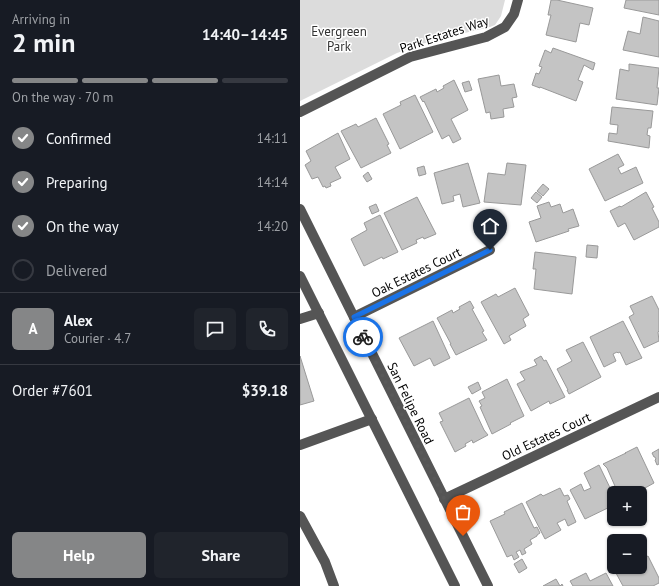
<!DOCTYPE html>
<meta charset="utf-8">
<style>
:root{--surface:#171b24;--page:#20242c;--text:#f1f3f6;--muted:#9ea1a6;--line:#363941;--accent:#858687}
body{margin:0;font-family:"PT Sans",sans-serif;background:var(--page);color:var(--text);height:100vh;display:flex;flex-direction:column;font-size:15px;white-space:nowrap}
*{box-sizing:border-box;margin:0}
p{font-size:13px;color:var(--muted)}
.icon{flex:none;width:22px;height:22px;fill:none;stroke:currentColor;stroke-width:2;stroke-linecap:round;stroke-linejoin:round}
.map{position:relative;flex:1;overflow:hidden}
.details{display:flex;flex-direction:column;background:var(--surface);width:300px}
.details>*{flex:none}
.tools{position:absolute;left:307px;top:486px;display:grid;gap:8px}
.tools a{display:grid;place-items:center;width:40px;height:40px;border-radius:6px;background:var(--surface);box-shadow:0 1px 3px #0004;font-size:20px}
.pin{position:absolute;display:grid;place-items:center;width:34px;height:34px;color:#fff;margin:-41px -17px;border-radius:50% 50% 50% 0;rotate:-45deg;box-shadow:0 0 4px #0007}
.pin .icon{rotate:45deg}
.courier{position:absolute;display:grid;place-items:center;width:40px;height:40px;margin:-20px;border:3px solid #1a73e8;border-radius:50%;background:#fff;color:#222;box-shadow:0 1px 5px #0007}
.headline em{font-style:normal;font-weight:600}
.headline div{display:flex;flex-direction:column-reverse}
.headline{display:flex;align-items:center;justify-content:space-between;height:68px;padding:0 12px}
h1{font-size:26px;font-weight:600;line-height:30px}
.bar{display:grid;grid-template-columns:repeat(4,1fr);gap:6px 4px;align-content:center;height:48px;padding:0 12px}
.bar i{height:5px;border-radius:3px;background:var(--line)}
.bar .current{background:var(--accent)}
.bar p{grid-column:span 4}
.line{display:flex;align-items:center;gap:10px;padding:0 12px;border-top:1px solid var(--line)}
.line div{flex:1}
.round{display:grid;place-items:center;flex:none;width:42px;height:42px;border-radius:6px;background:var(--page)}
ol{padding:0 12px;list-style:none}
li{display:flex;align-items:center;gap:12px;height:44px}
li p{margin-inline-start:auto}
li .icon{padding:4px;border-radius:50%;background:var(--accent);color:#fff;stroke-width:4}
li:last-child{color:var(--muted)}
li i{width:22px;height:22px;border:2px solid var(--line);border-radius:50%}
.button{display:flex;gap:8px;margin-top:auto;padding:8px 12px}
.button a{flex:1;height:46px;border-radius:6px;background:var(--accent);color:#fff;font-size:16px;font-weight:600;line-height:46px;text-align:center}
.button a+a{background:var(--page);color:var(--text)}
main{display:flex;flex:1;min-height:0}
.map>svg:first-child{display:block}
.green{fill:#dcdcdc}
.building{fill:#c4c4c4;stroke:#999}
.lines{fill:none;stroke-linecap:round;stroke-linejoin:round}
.minor{stroke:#555;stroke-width:10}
.done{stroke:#595959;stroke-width:4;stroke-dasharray:0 7.2}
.route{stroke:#1a73e8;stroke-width:5}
.labels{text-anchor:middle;stroke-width:3;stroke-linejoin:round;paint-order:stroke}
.park-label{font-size:13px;fill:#333;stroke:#fff}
.street-label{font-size:13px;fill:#000;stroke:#fff}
</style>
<main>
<section class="details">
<div class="headline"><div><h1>2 min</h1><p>Arriving in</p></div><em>14:40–14:45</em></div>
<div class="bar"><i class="current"></i><i class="current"></i><i class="current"></i><i></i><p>On the way · 70 m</p></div>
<ol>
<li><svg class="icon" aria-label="check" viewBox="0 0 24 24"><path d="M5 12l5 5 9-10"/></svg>Confirmed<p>14:11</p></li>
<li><svg class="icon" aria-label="check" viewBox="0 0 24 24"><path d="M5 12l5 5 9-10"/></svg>Preparing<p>14:14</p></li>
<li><svg class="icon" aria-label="check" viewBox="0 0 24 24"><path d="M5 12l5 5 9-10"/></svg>On the way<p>14:20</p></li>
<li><i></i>Delivered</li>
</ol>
<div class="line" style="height:72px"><b class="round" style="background:var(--accent);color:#fff">A</b><div><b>Alex</b><p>Courier · 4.7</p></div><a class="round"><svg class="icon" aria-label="chat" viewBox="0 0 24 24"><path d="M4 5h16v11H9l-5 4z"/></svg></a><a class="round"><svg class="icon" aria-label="phone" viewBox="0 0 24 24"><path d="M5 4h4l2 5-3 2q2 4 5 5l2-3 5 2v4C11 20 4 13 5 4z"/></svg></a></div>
<div class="line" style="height:52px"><div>Order #7601</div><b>$39.18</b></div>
<div class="button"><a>Help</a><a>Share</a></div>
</section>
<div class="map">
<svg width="359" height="586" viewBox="0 0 359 586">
<rect width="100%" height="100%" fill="#fff"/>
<polygon class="green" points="0,0 205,0 201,16 195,25 190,27 131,41 97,53 0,101"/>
<g class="building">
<polygon points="251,0 257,0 293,8 289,25 280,23 276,42 246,35 251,15 248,15"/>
<polygon points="326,0 359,0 359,15 324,8"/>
<polygon points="343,17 359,21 359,57 323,50 328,31 340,34"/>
<polygon points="253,48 295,63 293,70 284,65 278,80 283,82 276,101 240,87 240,88 232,85 236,73 239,74 242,67 239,66 245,50 251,53"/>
<polygon points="329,64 359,68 357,88 359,88 357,105 316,99 320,69 329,71"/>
<polygon points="199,75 201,86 214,84 217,97 212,98 214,107 203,109 204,117 191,119 190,112 186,113 178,79"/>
<polygon points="154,80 168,110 151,119 161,139 153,143 149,135 142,139 124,101 123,102 120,97 136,89 137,92 144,88 143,86"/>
<polygon points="169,81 172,90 165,92 162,83"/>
<polygon points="115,95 133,132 100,149 83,114 101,105 100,102"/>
<polygon points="312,107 353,111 351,128 348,128 347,135 350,136 349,148 308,141 309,133 317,134 318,125 310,124"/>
<polygon points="76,118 89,144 87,145 91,153 61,168 41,131 56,124 58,127"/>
<polygon points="38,133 50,159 35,167 41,178 30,183 31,186 26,188 25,186 23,187 18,177 12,179 5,165 11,161 6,151"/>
<polygon points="318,154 324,165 318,168 321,174 336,167 343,183 305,201 289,169"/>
<polygon points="168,163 180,203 163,207 160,194 153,196 154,201 142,204 134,173"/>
<polygon points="207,163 226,165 221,205 184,202 188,173 205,175"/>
<polygon points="124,166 126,174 119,176 117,168"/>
<polygon points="68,172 72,179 67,182 63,176"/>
<polygon points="243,184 249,189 243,196 237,191"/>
<polygon points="236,192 242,197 237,203 231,198"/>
<polygon points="346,192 354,207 352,208 359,222 359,227 334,240 325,223 318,227 310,211 320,206 321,207"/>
<polygon points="117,197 136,234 124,239 123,237 116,240 117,243 102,250 84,213"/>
<polygon points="249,202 251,207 260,204 263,213 273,209 279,226 268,229 269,231 236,242 229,222 241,218 237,206"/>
<polygon points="76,204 79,211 72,214 69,207"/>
<polygon points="80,215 98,252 83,259 82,257 64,266 51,239 67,230 64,223"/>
<polygon points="287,245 298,246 297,258 286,257"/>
<polygon points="235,252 276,257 272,294 234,289 236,269 233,269"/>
<polygon points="215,288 229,315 223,319 226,326 209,336 211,340 204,344 181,302 196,294 198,297"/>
<polygon points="352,296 359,310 359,331 358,332 359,341 344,348 329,317 334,314 330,306"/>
<polygon points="170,301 174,308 172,309 184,331 182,332 187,340 156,355 150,344 151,344 137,318 152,310 153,313 160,309 159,307"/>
<polygon points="133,321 150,358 134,366 130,358 114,366 99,338"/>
<polygon points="323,321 342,358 326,365 320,352 318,353 317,352 313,354 316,361 304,367 290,337"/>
<polygon points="283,342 301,377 269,394 267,390 268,390 257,369 272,361 266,350"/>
<polygon points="0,356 14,401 0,405"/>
<polygon points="241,356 244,361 246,360 265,397 250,404 249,401 231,411 217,384 225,380 220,372 237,365 234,360"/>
<polygon points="207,379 224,416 210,423 211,424 192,434 180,407 182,406 179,401 185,398 182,392"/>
<polygon points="178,382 181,389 172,394 168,387"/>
<polygon points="169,398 184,430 188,435 173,443 172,440 165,444 166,446 155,452 140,422 143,421 139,413"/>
<polygon points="337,447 354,483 336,493 318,493 307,468 303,464 326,453 325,453"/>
<polygon points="359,449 359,464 357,465 355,460 356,459 355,457 354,457 352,453"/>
<polygon points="299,465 314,496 314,505 285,519 270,490 281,484 284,491 291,488 284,473"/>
<polygon points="260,488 264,496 268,495 270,499 267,501 276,522 268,526 265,519 257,523 261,530 245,539 226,502 241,494 243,496"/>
<polygon points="222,503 234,528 237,527 240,533 237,535 237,536 230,540 232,544 224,549 226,553 222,555 220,550 216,552 219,557 214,560 212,555 207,557 190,521 205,514 204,512"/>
<polygon points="348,556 359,578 359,583 353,586 323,586 310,562 314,560 314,567 340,567 340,560"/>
<polygon points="222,559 227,568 219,573 214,564"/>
<polygon points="286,573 290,581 306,573 313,586 273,586 270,581"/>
<polygon points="256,579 260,586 262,584 263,586 243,586"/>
</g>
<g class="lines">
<g class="minor">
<polyline points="0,112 110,57 186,37 205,27 214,14 218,0"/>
<polyline points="0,209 188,586"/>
<polyline points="0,276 155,586"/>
<polyline points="54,317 190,250"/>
<polyline points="0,319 19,313"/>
<polyline points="0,445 72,419"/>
<polyline points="144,499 359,397"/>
<polyline points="0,516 25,562 34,586"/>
</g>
</g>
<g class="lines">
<polyline class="done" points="63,337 163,536"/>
<polyline class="route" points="63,337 54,317 190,250"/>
</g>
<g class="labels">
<g class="park-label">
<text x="39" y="36">Evergreen<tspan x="39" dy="15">Park</tspan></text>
</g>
<g class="street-label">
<text transform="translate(144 34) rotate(-18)" y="5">Park Estates Way</text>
<text transform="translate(116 272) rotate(-26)" y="5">Oak Estates Court</text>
<text transform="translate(111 403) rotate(64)" y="5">San Felipe Road</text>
<text transform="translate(246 436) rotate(-25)" y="5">Old Estates Court</text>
</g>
</g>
</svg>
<div class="tools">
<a>+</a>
<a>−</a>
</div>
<div class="pin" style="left:163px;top:536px;background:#ea580c"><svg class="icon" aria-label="bag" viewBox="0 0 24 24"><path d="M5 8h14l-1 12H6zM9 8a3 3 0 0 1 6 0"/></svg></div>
<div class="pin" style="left:190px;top:250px;background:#1f2937"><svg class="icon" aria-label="home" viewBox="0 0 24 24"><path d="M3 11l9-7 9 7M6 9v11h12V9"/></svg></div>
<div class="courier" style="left:63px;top:337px"><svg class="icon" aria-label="bike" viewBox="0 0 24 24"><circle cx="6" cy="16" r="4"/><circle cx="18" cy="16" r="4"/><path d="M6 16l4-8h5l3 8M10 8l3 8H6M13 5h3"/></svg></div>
</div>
</main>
